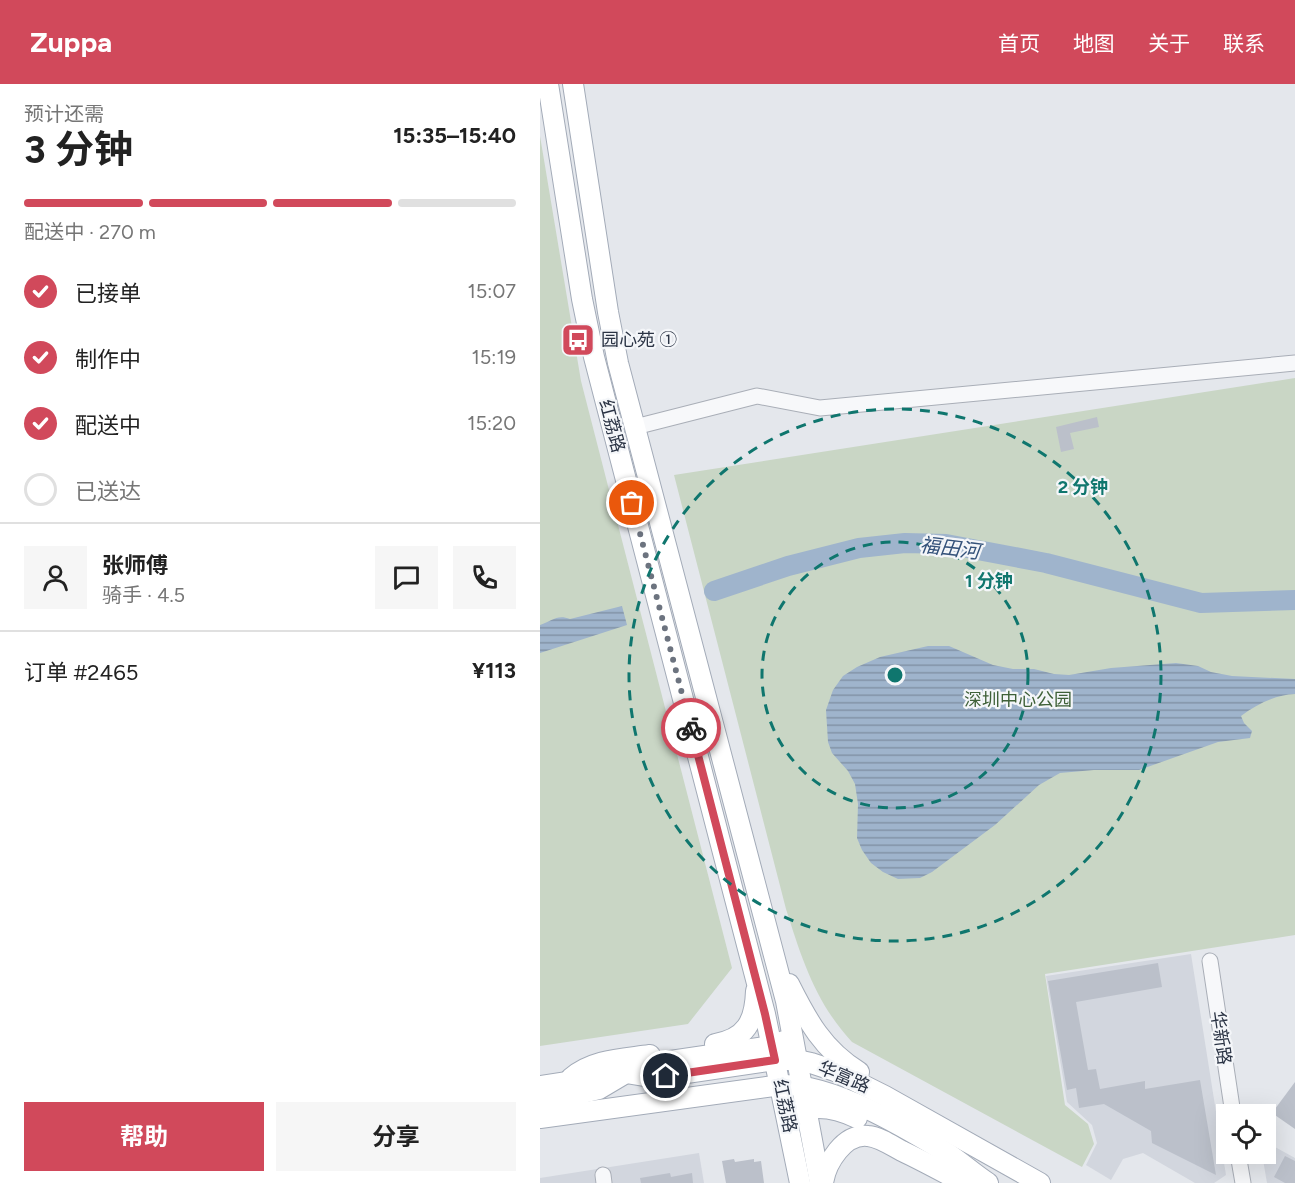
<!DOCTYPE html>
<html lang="zh">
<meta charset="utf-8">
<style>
:root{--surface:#fff;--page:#f6f6f6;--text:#222;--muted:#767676;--line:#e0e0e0;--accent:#d1495b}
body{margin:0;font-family:Figtree,"Noto Sans SC",sans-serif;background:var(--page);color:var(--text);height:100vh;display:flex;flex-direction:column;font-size:22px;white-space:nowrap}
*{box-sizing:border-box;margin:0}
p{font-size:20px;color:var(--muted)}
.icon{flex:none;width:33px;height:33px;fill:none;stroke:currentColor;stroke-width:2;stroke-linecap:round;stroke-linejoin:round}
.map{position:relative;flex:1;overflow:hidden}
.sheet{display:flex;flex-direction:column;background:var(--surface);width:540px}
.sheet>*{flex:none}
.tools{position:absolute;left:676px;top:1020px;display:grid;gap:12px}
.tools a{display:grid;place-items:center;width:60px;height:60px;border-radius:0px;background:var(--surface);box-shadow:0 6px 24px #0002;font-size:30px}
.pin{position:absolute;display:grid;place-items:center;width:51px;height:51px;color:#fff;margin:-26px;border:3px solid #fff;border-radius:50%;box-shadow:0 2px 6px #0007}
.courier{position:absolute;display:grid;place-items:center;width:60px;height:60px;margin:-30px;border:4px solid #d1495b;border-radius:50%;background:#fff;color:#222;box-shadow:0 2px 8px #0007}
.headline em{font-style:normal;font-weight:700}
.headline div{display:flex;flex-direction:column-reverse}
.headline{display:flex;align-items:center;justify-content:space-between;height:102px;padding:0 24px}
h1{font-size:39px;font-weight:700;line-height:45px}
.bar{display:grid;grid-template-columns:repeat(4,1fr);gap:9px 6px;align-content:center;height:72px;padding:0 24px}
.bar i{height:8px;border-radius:4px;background:var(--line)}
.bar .on{background:var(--accent)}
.bar p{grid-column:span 4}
.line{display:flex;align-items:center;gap:15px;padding:0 24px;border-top:2px solid var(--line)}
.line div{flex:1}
.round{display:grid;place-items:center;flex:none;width:63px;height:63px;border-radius:0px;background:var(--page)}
ol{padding:0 24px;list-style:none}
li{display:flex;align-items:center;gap:18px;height:66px}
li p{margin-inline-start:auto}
li .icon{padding:6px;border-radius:50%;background:var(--accent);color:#fff;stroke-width:4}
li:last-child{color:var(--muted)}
li i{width:33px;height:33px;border:3px solid var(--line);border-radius:50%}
.action{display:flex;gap:12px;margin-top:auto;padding:12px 24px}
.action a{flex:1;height:69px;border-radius:0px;background:var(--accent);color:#fff;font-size:24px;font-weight:700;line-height:69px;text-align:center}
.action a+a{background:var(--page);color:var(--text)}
header{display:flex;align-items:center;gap:36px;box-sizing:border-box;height:84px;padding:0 30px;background:var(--accent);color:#fff}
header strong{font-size:28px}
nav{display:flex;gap:33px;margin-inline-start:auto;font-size:21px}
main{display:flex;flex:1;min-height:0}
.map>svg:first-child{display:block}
.built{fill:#d2d6de}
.green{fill:#c9d6c5}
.water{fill:url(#water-rules)}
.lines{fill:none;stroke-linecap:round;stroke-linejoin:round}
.river{stroke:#9fb4cc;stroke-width:20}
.building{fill:#bbc0ca}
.minor-casing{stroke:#a9aeb7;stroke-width:17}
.major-casing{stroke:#a3abb8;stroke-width:22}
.minor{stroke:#f7f8fa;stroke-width:15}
.major{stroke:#fff;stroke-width:20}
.done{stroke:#6c737f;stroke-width:6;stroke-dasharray:0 10.8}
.route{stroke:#d1495b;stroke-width:8}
.ring{fill:none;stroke:#0f766e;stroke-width:3;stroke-dasharray:10 8}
.labels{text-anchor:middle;stroke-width:4.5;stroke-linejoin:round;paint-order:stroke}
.poi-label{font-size:18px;fill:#2b3445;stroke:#f4f6f9;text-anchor:start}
.street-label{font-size:18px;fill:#2b3445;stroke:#f4f6f9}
.park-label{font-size:18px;fill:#3f6138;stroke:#f4f6f9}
.water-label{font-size:20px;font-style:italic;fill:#34527a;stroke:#f4f6f9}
.centre{fill:#0f766e;stroke:#f4f6f9;stroke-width:3}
.ring-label{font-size:18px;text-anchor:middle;font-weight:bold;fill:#0f766e;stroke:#f4f6f9;stroke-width:4.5;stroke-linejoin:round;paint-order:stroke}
</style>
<header>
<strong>Zuppa</strong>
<nav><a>首页</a><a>地图</a><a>关于</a><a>联系</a></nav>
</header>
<main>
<section class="sheet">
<div class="headline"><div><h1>3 分钟</h1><p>预计还需</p></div><em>15:35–15:40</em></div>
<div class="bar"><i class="on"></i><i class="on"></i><i class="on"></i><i></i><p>配送中 · 270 m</p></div>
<ol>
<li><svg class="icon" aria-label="check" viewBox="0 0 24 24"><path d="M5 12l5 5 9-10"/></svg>已接单<p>15:07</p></li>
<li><svg class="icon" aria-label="check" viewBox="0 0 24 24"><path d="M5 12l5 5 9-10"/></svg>制作中<p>15:19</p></li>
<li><svg class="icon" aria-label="check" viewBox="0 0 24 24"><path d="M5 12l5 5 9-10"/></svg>配送中<p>15:20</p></li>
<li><i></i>已送达</li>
</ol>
<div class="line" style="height:108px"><a class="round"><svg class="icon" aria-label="person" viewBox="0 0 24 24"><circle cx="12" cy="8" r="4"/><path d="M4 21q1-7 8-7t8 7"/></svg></a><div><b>张师傅</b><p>骑手 · 4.5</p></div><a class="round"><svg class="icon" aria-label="chat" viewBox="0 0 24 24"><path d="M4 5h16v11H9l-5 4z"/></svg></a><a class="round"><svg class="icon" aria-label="phone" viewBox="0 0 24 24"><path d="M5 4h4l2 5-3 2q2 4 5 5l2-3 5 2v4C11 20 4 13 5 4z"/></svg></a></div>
<div class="line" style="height:78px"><div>订单 #2465</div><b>¥113</b></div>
<div class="action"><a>帮助</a><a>分享</a></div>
</section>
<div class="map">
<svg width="755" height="1099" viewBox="0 0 755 1099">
<defs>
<pattern id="water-rules" width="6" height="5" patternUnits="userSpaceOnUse" patternTransform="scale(1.5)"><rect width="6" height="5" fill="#9fb4cc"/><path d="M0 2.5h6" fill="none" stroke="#8293a7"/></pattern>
</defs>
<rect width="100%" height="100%" fill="#e4e7ec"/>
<g class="built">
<polygon points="651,870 686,1091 674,1099 655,1099 603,1069 583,1075 571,1096 546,1081 557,1059 552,1041 527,1018 506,892"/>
<polygon points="726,1058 755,1074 755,1099 727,1099 722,1070 726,1070"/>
<polygon points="159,1069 164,1099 0,1099 0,1094"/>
</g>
<g class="green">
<polygon points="0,52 41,297 192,884 148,940 0,962"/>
<path d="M755 294V851L505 890 525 1021 548 1040 554 1060 542 1083 312 958C275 918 262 875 246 825L134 391Z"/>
</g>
<g class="water">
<path d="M82 522 87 541 0 569V541C12 537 17 530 30 535Z"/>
<path d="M388 562H409L453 581 473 585H494L514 590 529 591 571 584 636 579 658 582 671 588 692 592 755 595V610C735 611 717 620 701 632L704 639 712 647 710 654 678 658 599 686H554L520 689 499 701 455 741 392 788 380 794 358 795 343 788 331 779 322 766 317 754 318 720 315 700 308 687 292 669 288 658 286 626 293 606 303 592 317 583 340 573Z"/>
</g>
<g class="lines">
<polyline class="river" points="174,507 248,482 319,464 365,459 406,460 506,479 661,519 755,516"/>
</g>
<g class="building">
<polygon points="557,333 559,343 530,349 534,365 521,368 516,343"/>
<polygon points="618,879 622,903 536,918 548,986 556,985 560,1005 605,997 605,1005 660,996 676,1091 612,1059 611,1047 564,1020 539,1024 536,1004 527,1006 508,897"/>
<polygon points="755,998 755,1045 732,1029"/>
<polygon points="745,1072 755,1077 755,1099 745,1099 734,1093"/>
<polygon points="194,1075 195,1078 214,1075 214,1078 221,1077 224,1099 186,1099 182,1077"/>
<polygon points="130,1089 131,1093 152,1089 153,1099 101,1099 100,1094"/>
</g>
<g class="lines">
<g class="minor-casing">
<g id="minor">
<polyline points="95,343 217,312 280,324 755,279"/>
<polyline points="670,877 693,1030"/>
<polyline points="698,1070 703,1099"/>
<polyline points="63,1091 64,1099"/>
</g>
</g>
<g class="major-casing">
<g id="major">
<polyline points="8,0 42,215 54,273 225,930 260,1099"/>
<polyline points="33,0 68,228 78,279 246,917 280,1099"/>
<path d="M249 900C267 936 283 966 319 988"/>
<path d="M175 960C206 955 215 937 216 907"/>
<path d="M31 994C53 975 83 975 110 971"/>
<polyline points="0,1002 86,989 104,992 126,992 235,976 257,976 271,979 295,987 345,1012 500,1099"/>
<polyline points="0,1022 13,1016 59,1005 86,989 110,980 232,962 244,957"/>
<path d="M256 1028C277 1020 297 1024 317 1034"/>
<path d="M0 1034 241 1001C291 999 364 1043 407 1069 421 1078 434 1090 448 1099"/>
<path d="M283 1099C286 1079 304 1049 328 1052 339 1053 351 1061 362 1067 383 1077 403 1088 424 1099"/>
</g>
</g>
<use href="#minor" class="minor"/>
<use href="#major" class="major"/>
</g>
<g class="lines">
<polyline class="done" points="92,419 151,644"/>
<polyline class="route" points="126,992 235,976 225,930 151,644"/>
</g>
<g class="ring">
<circle cx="355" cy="591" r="133"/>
<circle cx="355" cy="591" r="266"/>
</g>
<defs>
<g id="bus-square" transform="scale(1.725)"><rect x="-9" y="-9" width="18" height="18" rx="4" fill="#d1495b" stroke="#f4f6f9"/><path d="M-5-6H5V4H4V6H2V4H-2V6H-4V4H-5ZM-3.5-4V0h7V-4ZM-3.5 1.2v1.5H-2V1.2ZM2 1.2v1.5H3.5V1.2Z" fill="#fff"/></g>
</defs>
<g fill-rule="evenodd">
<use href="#bus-square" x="38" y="256"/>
</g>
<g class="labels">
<g class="poi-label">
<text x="61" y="262">园心苑 ①</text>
</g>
<g class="street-label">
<text transform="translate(72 342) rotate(75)" y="6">红荔路</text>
<text transform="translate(681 954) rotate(82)" y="6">华新路</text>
<text transform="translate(304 993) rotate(23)" y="6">华富路</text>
<text transform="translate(245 1022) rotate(78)" y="6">红荔路</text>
</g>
<g class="park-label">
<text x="478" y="622">深圳中心公园</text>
</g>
<g class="water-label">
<text transform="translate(410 464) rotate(7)" y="7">福田河</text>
</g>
</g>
<circle cx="355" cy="591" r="9" class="centre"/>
<g class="ring-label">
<text x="543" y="409">2 分钟</text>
<text x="449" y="503">1 分钟</text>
</g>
</svg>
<div class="tools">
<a><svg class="icon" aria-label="locate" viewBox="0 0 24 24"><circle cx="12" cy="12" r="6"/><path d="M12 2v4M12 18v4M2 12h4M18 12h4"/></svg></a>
</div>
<div class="pin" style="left:92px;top:419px;background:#ea580c"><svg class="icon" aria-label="bag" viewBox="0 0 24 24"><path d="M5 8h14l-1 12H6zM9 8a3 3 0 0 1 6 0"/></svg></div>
<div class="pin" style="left:126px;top:992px;background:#1f2937"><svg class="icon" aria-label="home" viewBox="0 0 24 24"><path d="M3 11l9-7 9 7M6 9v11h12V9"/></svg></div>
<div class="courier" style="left:151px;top:644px"><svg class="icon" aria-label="bike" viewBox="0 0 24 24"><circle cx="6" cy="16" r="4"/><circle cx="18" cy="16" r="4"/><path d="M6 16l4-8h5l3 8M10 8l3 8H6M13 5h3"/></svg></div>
</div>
</main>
